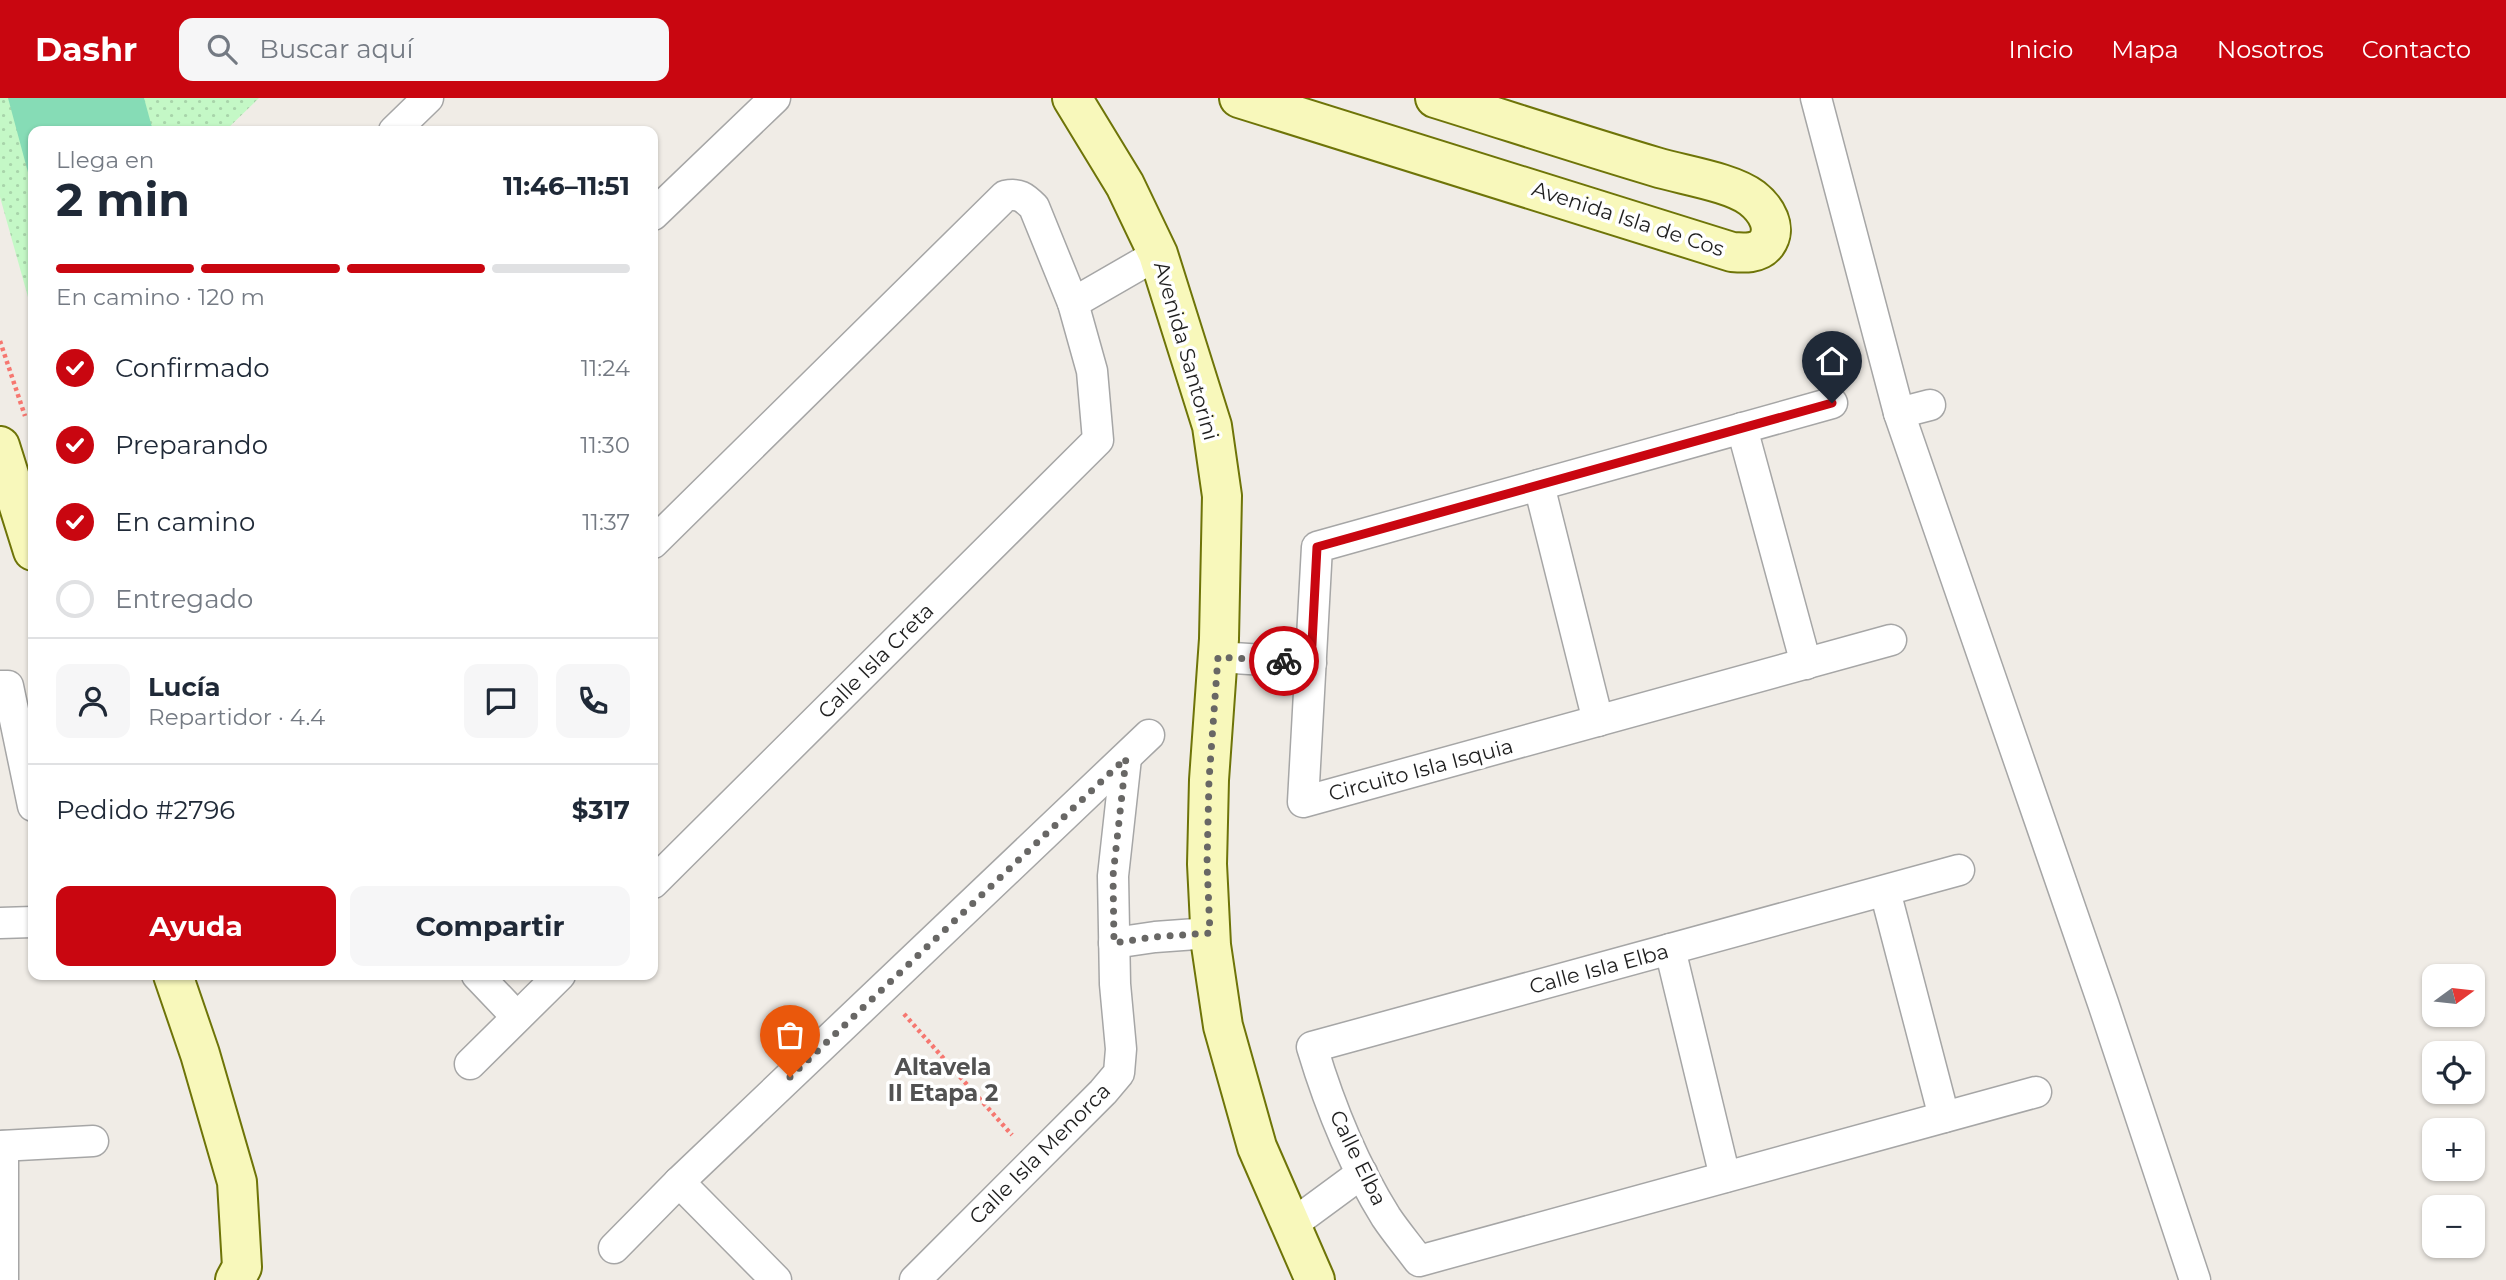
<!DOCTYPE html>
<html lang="es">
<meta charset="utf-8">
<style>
:root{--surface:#fff;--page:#f6f6f7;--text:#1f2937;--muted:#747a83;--line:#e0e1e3;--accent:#c90610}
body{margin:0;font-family:Montserrat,sans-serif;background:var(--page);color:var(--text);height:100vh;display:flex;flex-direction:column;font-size:26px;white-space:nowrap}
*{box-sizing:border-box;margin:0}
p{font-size:23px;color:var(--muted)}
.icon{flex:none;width:38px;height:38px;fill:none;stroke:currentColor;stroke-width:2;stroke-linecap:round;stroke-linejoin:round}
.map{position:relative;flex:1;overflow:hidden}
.details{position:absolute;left:28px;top:28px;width:630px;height:854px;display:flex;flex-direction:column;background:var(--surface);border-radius:14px;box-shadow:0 2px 5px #0004}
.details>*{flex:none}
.needle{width:46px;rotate:75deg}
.buttons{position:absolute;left:2422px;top:866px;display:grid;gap:14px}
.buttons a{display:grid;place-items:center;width:63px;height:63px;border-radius:14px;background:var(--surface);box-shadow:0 2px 5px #0004;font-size:35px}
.pin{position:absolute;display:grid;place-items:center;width:60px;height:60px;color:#fff;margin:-72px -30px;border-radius:50% 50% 50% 0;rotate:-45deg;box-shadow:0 0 7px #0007}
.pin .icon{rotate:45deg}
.courier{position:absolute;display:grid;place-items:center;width:70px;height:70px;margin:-35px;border:5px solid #c90610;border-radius:50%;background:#fff;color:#222;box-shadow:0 2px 9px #0007}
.head em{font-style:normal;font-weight:700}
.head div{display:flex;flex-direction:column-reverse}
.head{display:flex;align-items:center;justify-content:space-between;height:119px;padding:0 28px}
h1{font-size:46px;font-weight:700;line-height:52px}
.bar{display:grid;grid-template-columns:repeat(4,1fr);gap:10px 7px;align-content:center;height:84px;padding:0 28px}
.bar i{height:9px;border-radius:5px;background:var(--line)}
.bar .selected{background:var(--accent)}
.bar p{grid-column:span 4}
.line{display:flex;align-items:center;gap:18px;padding:0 28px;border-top:2px solid var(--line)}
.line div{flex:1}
.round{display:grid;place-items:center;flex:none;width:74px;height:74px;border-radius:14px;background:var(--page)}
ol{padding:0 28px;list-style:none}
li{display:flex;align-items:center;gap:21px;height:77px}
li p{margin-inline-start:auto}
li .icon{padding:7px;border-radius:50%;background:var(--accent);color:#fff;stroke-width:4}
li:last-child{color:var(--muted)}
li i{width:38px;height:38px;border:4px solid var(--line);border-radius:50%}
.action{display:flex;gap:14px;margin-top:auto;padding:14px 28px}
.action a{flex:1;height:80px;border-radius:14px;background:var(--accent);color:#fff;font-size:28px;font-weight:700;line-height:80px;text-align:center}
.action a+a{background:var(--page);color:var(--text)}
header{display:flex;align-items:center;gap:42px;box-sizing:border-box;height:98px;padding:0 35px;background:var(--accent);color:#fff}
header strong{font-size:33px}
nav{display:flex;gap:38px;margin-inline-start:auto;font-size:24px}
.search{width:490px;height:63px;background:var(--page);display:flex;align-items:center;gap:18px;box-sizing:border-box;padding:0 24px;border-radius:14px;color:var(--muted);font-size:26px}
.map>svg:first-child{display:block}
.park{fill:url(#park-dots)}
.pitch{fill:#86dcb6}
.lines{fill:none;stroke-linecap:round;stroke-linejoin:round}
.street-casing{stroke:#a6a6a6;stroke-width:33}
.secondary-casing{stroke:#6e7408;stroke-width:42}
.path{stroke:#f67770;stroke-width:4.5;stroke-dasharray:3.5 3.5;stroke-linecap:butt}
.street{stroke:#fff;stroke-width:30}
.secondary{stroke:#f8f8bb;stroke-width:38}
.done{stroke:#686765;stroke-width:7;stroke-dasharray:0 12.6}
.route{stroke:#c90610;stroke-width:9}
.labels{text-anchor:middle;stroke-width:7;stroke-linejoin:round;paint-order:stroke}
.street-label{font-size:21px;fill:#1f1f1f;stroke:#fff}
.neighbourhood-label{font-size:23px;font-weight:bold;fill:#525252;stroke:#fff}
</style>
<header>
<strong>Dashr</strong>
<div class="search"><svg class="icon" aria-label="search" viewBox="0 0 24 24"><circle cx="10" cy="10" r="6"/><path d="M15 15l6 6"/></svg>Buscar aquí</div>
<nav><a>Inicio</a><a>Mapa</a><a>Nosotros</a><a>Contacto</a></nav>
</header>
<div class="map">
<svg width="2506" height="1182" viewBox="0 0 2506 1182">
<defs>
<pattern id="park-dots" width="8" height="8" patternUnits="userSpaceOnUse" patternTransform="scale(1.75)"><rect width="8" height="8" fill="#c4f8c6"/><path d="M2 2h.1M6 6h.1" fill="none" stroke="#a8d4aa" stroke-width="1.8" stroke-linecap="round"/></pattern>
</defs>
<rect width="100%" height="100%" fill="#f0ece6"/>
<polygon class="park" points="0,0 259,0 225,33 33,33 33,217 0,99"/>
<polygon class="pitch" points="8,0 144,0 153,33 33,33 33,93"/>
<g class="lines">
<g class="street-casing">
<g id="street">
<polyline points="1816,0 1899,315 2103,905 2195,1182"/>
<polyline points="394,33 428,0"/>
<polyline points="653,117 775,0"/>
<polyline points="1073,205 1158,156"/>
<polyline points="1832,305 1317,449 1303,704 1891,542"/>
<polyline points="1899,315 1930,307"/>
<polyline points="1742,330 1806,566"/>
<polyline points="1539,387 1598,623"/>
<path d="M653 445 1005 98C1019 95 1024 99 1034 109L1073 205 1092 273 1098 342 653 785"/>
<polyline points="1218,559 1311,565"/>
<polyline points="0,588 8,588 33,708"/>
<path d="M1959 772 1312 949C1330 1009 1353 1066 1386 1119 1396 1134 1408 1148 1419 1163L2036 994"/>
<polyline points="1885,793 1944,1019"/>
<polyline points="0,825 33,824"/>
<polyline points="1114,845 1155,839 1210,835"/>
<polyline points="1670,851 1725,1079"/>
<polyline points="477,877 517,919"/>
<polyline points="470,966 560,877"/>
<polyline points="0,1048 93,1043"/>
<polyline points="679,1084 776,1182"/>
<polyline points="1290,1128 1362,1075"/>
<polyline points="614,1150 679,1084 1149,637"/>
<polyline points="3,1182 3,1048"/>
<polyline points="915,1182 1103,994 1119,975 1121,951 1115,886 1113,778 1126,660"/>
</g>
</g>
<g class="secondary-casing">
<g id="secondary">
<polyline points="1072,0 1125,87 1158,156 1212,328 1222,398 1219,541 1209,682 1207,766 1211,847 1223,928 1257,1049 1315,1182"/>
<path d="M1239 0 1732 154C1744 155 1758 156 1766 146 1778 130 1766 111 1752 100 1731 84 1682 77 1656 69 1582 47 1509 23 1435 0"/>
<polyline points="0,348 33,453"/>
<polyline points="173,877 200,956 237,1084 242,1169 235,1182"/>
</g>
</g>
<g class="path">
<polyline points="0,243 25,318"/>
<polyline points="904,916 1012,1037"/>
</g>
<use href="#street" class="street"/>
<use href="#secondary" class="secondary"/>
</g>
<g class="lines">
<polyline class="done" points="790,979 1126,660 1113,778 1114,845 1154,839 1210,835 1207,766 1209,682 1218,559 1284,563"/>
<polyline class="route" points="1284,563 1311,565 1317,449 1832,305"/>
</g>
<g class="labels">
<g class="street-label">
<text transform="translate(1628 121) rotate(18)" y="7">Avenida Isla de Cos</text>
<text transform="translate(1186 253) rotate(74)" y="7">Avenida Santorini</text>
<text transform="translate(876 563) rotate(-45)" y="7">Calle Isla Creta</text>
<text transform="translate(1421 672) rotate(-15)" y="7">Circuito Isla Isquia</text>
<text transform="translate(1599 871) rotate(-15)" y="7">Calle Isla Elba</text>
<text transform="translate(1040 1056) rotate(-45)" y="7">Calle Isla Menorca</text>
<text transform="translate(1358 1060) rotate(64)" y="7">Calle Elba</text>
</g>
<g class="neighbourhood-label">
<text x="943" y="977">Altavela<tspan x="943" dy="26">II Etapa 2</tspan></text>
</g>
</g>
</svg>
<div class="buttons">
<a><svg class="needle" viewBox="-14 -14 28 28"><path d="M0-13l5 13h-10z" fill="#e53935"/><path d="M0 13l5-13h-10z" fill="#747a83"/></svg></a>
<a><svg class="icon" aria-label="locate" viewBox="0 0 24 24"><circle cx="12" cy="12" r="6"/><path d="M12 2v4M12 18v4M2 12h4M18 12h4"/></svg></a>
<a>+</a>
<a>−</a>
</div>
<div class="pin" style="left:790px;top:979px;background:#ea580c"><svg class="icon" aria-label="bag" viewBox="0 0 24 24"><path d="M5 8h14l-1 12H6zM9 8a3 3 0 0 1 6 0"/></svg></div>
<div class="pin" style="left:1832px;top:305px;background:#1f2937"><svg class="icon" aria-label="home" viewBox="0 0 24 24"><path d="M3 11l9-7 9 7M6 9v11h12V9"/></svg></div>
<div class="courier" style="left:1284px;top:563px"><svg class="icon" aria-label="bike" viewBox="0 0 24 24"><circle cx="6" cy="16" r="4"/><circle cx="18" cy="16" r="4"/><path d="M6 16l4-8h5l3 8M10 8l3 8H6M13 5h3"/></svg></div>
<section class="details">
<div class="head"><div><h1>2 min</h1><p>Llega en</p></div><em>11:46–11:51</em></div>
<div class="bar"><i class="selected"></i><i class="selected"></i><i class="selected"></i><i></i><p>En camino · 120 m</p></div>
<ol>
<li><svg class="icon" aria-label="check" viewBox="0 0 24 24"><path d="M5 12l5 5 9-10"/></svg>Confirmado<p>11:24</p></li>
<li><svg class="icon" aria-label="check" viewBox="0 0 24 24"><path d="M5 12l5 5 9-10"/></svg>Preparando<p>11:30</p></li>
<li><svg class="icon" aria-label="check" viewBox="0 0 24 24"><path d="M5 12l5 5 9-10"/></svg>En camino<p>11:37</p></li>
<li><i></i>Entregado</li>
</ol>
<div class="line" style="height:126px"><a class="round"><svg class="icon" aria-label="person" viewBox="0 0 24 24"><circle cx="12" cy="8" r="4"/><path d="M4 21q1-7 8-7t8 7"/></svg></a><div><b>Lucía</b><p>Repartidor · 4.4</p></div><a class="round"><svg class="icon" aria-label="chat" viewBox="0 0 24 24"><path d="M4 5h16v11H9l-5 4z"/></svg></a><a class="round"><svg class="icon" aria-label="phone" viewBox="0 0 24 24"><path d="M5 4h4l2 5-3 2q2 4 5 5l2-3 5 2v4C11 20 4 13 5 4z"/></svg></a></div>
<div class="line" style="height:91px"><div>Pedido #2796</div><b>$317</b></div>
<div class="action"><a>Ayuda</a><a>Compartir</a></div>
</section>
</div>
